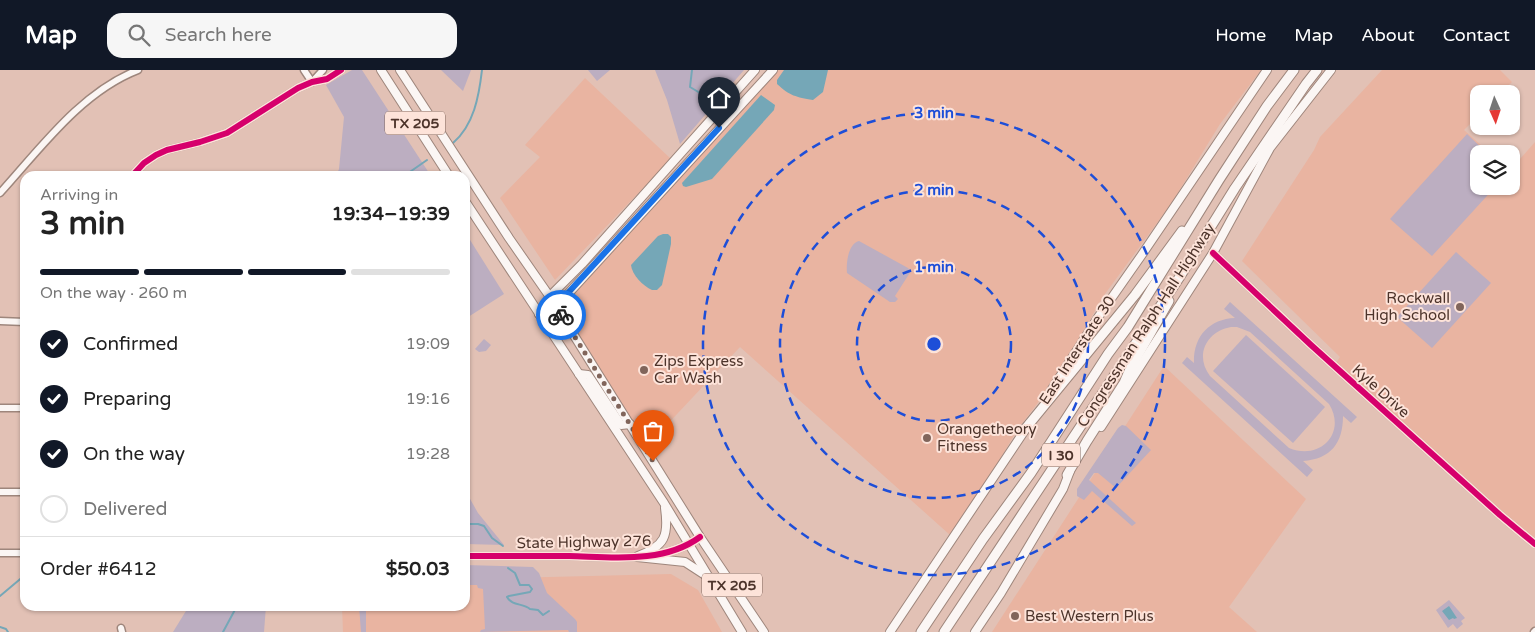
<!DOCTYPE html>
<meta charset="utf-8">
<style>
:root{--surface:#fff;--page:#f6f6f6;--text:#222;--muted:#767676;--line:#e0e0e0;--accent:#111827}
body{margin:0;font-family:"Varela Round",sans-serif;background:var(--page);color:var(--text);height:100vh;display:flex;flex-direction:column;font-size:19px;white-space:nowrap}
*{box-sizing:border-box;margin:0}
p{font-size:16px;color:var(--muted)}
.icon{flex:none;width:28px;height:28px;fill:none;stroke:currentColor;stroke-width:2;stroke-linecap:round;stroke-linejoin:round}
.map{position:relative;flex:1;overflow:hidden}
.drawer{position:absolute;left:20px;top:101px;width:450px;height:440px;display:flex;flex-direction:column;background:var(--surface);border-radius:15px;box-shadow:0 1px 4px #0004}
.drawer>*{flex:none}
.needle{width:32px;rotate:177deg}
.buttons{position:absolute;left:1470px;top:15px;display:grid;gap:10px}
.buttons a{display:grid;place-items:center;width:50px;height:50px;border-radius:10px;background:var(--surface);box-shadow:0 1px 4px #0004;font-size:25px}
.pin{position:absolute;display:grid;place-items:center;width:42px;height:42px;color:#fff;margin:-51px -21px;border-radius:50% 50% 50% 0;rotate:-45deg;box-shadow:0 0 5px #0007}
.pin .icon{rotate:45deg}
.courier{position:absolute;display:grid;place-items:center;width:50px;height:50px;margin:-25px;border:4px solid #1a73e8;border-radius:50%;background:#fff;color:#222;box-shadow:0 1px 6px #0007}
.head em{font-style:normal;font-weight:700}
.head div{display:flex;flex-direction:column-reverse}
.head{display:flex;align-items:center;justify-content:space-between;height:85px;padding:0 20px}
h1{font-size:32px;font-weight:700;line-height:38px}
.bar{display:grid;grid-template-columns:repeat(4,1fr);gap:8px 5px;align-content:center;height:60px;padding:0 20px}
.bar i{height:6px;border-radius:4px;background:var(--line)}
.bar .active{background:var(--accent)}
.bar p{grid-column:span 4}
.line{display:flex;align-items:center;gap:12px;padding:0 20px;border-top:1px solid var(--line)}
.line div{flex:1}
ol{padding:0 20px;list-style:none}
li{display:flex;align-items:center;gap:15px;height:55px}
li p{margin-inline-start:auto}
li .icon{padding:5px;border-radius:50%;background:var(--accent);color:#fff;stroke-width:4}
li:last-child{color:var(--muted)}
li i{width:28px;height:28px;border:2px solid var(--line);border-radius:50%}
header{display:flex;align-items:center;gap:30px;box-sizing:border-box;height:70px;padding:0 25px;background:var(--accent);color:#fff}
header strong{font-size:24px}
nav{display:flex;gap:28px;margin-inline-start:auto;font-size:18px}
.search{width:350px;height:45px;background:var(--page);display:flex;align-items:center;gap:12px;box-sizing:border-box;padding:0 18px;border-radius:15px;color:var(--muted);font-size:19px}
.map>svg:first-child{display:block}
.built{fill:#e9b4a1}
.green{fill:#bcaec1;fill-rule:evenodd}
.water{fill:#75a7b7}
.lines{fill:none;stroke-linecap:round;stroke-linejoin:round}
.stream{stroke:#75a7b7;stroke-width:2}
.minor-casing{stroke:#9e867c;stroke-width:9}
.major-casing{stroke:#9e867c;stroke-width:10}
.highway-casing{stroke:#9e867c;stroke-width:11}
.minor{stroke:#fbf6f4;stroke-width:6}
.major{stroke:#fbf6f4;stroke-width:8}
.highway{stroke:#fbf6f4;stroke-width:9}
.cycleway-casing{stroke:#fde3d9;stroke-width:9}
.cycleway{stroke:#d6006c;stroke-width:6}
.done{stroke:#81655b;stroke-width:5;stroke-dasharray:0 9}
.route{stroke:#1a73e8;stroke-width:6}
.ring{fill:none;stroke:#1d4ed8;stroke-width:2.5;stroke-dasharray:9 6}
.poi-dot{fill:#81655b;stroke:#fde3d9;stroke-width:2}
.labels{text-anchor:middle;stroke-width:4;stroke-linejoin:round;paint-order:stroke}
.shield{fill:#fde3d9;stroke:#82685f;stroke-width:1}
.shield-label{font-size:14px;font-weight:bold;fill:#4d342b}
.poi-label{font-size:15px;fill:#4d342b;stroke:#fde3d9;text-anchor:start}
.street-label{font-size:15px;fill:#4d342b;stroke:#fde3d9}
.centre{fill:#1d4ed8;stroke:#fde3d9;stroke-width:2.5}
.ring-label{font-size:15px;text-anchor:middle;font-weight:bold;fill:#1d4ed8;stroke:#fde3d9;stroke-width:4;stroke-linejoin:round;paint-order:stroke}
</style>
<header>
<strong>Map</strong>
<div class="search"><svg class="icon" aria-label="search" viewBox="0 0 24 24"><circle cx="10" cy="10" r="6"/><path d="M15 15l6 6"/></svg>Search here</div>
<nav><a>Home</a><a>Map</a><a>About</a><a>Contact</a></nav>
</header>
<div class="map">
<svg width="1535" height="562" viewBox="0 0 1535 562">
<rect width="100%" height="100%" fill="#e2c1b5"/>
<g class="built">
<polygon points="777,0 1261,0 1220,54 1171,134 1102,228 1079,270 1037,334 1017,360 983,419 950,465 740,277 647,376 563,241 565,234"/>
<polygon points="1382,0 1500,0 1512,12 1500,24 1479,24 1479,45 1464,60 1491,84 1479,84 1479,116 1511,116 1511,99 1535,72 1535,469 1460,407 1336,293 1340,287 1242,191 1314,80 1320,67"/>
<polygon points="585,8 671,89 555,210 500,128 540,87 525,75"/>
<polygon points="1164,296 1306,429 1229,537 1257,562 992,562"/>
<polygon points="671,504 698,520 722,562 343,562 342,536 465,536 465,509"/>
</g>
<g class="green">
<polygon points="352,0 362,0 431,106 336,106 339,99 344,47 326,15"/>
<polygon points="441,0 471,0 463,21"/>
<polygon points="588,0 610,0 597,11"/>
<polygon points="655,0 744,0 680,74 667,30"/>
<polygon points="1467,64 1488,84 1479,84 1479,116 1496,116 1432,186 1390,149"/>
<polygon points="465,162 504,224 465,249"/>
<path d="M859 171 908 198 911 201 895 226 898 229 895 232H890L847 203C846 193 848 174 859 171Z"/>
<polygon points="1456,182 1491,213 1432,278 1397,247"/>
<path d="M1230 232 1357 347 1351 353 1343 346C1343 373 1331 389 1303 391L1313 400 1307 407 1182 293 1187 287 1194 293C1193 267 1209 249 1235 248L1224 239ZM1231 257H1237L1250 262 1329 334C1347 363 1320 391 1289 378L1210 306C1194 285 1207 261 1231 257Z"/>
<polygon points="1246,265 1325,337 1293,373 1213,301"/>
<polygon points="484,269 491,275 486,281 479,282 475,279"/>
<polygon points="1122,355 1126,356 1151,380 1116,418 1098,403 1094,403 1089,410 1136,453 1132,456 1092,421 1084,430 1077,426 1077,419 1118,358"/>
<polygon points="465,420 478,443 504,475 465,474"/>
<polygon points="465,495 533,497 539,503 547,523 575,549 577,552 577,562 569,562 568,560 480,562 481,560 485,559 483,519 478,518 477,515 465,515"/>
<polygon points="1449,530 1465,548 1461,551 1463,554 1457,559 1453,554 1448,558 1436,540"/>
<polygon points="189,536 266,536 264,562 173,562"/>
<polygon points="359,536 366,536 366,562 361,562"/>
</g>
<g class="water">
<path d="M784 0H828L823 22 813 30C796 27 790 26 777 14V10Z"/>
<polygon points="761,25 775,35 774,40 712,109 686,117 683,116 682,113"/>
<path d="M663 164H668L671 167V174L662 215 657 220H652C643 216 632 205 631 195L658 166Z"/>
<polygon points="1449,536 1457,548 1454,549 1453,548 1449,550 1442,541"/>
</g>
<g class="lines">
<g class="stream">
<polyline points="692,0 690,17 715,32"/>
<path d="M453 73C474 55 479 26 482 0"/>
<polyline points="404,106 427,90"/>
<polyline points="465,448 467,454 478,454 484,456 492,468 503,476"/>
<path d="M508 498 515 503 520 515H529L532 519 530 522 509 526 507 527C512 536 523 533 530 539L538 540 543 545 549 541"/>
<polyline points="0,526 25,505"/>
<polyline points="0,557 6,559 8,562"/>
<polyline points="223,562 237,536"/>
</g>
<g class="minor-casing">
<g id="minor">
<polyline points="304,0 312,12"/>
<polyline points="312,12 323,0"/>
<polyline points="132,106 144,93 156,85 167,80 200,72 227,63 298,18 312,12 327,9 341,0"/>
<path d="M0 123C40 79 81 22 138 0"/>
<polyline points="1213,183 1311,275 1500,445 1535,474"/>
<polyline points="0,251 25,252"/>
<polyline points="0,338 25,338"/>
<polyline points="0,422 22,422 25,418"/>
<polyline points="0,483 25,483"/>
<path d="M465 486C500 486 534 486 569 486 613 487 663 494 700 467"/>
<polyline points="121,558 122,562"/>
<polyline points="1534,562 1535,561"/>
</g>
</g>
<g class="major-casing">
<g id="major">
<polyline points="381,0 449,106"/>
<polyline points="400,0 509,168 550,227 700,467 764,562"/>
<polyline points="465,131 664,433 742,562"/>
<polyline points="539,244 556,237 773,0"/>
<polyline points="539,244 554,222 582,194 755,0"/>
<polyline points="579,304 588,305 621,355 630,354"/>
<polyline points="1045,330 1099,246 1141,186 1267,0"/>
<polyline points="1101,357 1213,183 1270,78 1331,0"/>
<path d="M638 486C665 476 669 466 665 438"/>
<polyline points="637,487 685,492 705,505"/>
<polyline points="890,562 1029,354"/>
<polyline points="975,562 1001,523 1063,419 1070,401"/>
</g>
</g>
<g class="highway-casing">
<g id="highway">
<polyline points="1025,359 1135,225 1182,161"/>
<polyline points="1067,405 1087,371 1124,313 1130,299 1169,231"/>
<polyline points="921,562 983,469 1031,403 1108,284 1128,257 1219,110 1267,36 1294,0"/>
<polyline points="944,562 1179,208 1235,118 1306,14 1317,0"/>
</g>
</g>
<use href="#minor" class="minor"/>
<use href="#major" class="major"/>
<use href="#highway" class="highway"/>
<g class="cycleway-casing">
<g id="cycleway">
<polyline points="132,106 144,93 156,85 167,80 200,72 227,63 298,18 312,12 327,9 341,0"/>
<polyline points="1213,183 1311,275 1500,445 1535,474"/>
<path d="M465 486C500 486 534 486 569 486 613 487 663 494 700 467"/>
</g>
</g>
<use href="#cycleway" class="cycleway"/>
</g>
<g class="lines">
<polyline class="done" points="561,245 653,391"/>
<polyline class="route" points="561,245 556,236 719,58"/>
</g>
<g class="ring">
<circle cx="934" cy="274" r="77"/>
<circle cx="934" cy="274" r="154"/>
<circle cx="934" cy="274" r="231"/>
</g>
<g class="poi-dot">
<circle cx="1460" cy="237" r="5"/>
<circle cx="644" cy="300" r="5"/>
<circle cx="927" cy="368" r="5"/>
<circle cx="1015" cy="546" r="5"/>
</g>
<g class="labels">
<g class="shield">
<rect x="385" y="41.5" width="60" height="23" rx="4"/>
<rect x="1042" y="373.5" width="38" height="23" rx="4"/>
<rect x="702" y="503.5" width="60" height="23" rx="4"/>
</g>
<g class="shield-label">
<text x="415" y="58">TX 205</text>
<text x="1061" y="390">I 30</text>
<text x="732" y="520">TX 205</text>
</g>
<g class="poi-label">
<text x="1450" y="233" text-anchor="end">Rockwall<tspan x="1450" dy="17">High School</tspan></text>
<text x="654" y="296">Zips Express<tspan x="654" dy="17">Car Wash</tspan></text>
<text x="937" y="364">Orangetheory<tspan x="937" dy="17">Fitness</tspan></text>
<text x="1025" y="551">Best Western Plus</text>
</g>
<g class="street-label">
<text transform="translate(1146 255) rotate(-57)" y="5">Congressman Ralph Hall Highway</text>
<text transform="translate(1077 280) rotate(-57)" y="5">East Interstate 30</text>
<text transform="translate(1381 321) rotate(42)" y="5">Kyle Drive</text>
<text transform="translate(584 472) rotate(-1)" y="5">State Highway 276</text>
</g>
</g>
<circle cx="934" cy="274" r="8" class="centre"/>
<g class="ring-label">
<text x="934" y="48">3 min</text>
<text x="934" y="125">2 min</text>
<text x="934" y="202">1 min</text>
</g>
</svg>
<div class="buttons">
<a><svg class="needle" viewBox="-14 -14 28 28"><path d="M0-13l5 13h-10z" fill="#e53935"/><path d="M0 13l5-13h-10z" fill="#767676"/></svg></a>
<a><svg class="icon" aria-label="layers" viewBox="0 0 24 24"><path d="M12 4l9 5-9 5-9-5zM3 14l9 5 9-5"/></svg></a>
</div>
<div class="pin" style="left:653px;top:391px;background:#ea580c"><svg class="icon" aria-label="bag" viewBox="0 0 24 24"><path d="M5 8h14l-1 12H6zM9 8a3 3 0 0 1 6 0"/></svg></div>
<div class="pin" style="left:719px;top:58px;background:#1f2937"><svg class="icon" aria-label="home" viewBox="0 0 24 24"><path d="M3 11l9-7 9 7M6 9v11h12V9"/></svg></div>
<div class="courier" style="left:561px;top:245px"><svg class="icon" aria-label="bike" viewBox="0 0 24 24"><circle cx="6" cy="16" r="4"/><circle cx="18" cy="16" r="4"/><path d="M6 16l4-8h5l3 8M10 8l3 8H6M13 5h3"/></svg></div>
<section class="drawer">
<div class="head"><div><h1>3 min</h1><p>Arriving in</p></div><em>19:34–19:39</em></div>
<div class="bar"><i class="active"></i><i class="active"></i><i class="active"></i><i></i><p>On the way · 260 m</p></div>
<ol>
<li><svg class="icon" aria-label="check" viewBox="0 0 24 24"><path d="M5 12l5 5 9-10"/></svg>Confirmed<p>19:09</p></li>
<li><svg class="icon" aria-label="check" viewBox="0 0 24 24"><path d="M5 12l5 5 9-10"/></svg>Preparing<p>19:16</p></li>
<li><svg class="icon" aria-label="check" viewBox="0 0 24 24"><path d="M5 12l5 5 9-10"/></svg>On the way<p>19:28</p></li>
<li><i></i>Delivered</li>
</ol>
<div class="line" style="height:65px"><div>Order #6412</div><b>$50.03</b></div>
</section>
</div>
